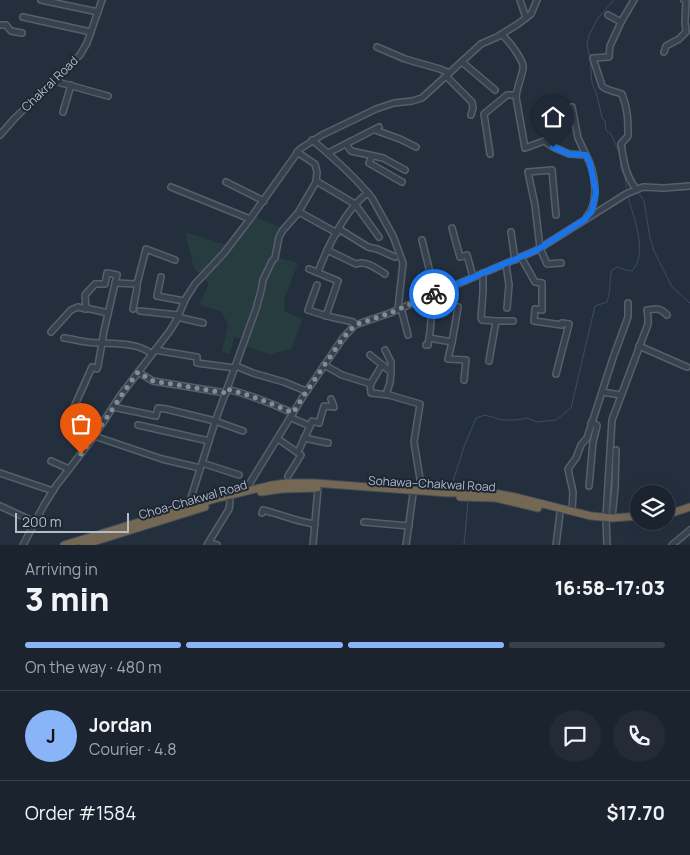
<!DOCTYPE html>
<meta charset="utf-8">
<style>
:root{--surface:#1b232e;--page:#242b36;--text:#f1f3f6;--muted:#a0a4aa;--line:#39404a;--accent:#8ab4f8}
body{margin:0;font-family:Manrope,sans-serif;background:var(--page);color:var(--text);height:100vh;display:flex;flex-direction:column;font-size:19px;white-space:nowrap}
*{box-sizing:border-box;margin:0}
p{font-size:16px;color:var(--muted)}
.icon{flex:none;width:28px;height:28px;fill:none;stroke:currentColor;stroke-width:2;stroke-linecap:round;stroke-linejoin:round}
.map{position:relative;height:545px;overflow:hidden}
.panel{display:flex;flex-direction:column;background:var(--surface);flex:1}
.panel>*{flex:none}
.buttons{position:absolute;left:630px;top:485px;display:grid;gap:10px}
.buttons a{display:grid;place-items:center;width:45px;height:45px;border-radius:50%;background:var(--surface);box-shadow:0 5px 20px #0002,0 0 0 1px var(--line);font-size:25px}
.scale{position:absolute;left:15px;bottom:12px;width:114px;box-sizing:border-box;padding-left:5px;border:2px solid #b4bcc9;border-top:0;font-size:14px;line-height:18px;white-space:nowrap;color:#b4bcc9;-webkit-text-stroke:4px #1d2633;paint-order:stroke}
.pin{position:absolute;display:grid;place-items:center;width:42px;height:42px;color:#fff;margin:-51px -21px;border-radius:50% 50% 50% 0;rotate:-45deg;box-shadow:0 0 5px #0007}
.pin .icon{rotate:45deg}
.courier{position:absolute;display:grid;place-items:center;width:50px;height:50px;margin:-25px;border:4px solid #1a73e8;border-radius:50%;background:#fff;color:#222;box-shadow:0 1px 6px #0007}
.overview em{font-style:normal;font-weight:800}
.overview div{display:flex;flex-direction:column-reverse}
.overview{display:flex;align-items:center;justify-content:space-between;height:85px;padding:0 25px}
h1{font-size:32px;font-weight:800;line-height:38px}
.bar{display:grid;grid-template-columns:repeat(4,1fr);gap:8px 5px;align-content:center;height:60px;padding:0 25px}
.bar i{height:6px;border-radius:4px;background:var(--line)}
.bar .current{background:var(--accent)}
.bar p{grid-column:span 4}
.line{display:flex;align-items:center;gap:12px;padding:0 25px;border-top:1px solid var(--line)}
.line div{flex:1}
.round{display:grid;place-items:center;flex:none;width:52px;height:52px;border-radius:26px;background:var(--page)}
.map>svg:first-child{display:block}
.green{fill:#263c3f}
.lines{fill:none;stroke-linecap:round;stroke-linejoin:round}
.stream{stroke:#394c67;stroke-width:1}
.minor-casing{stroke:#565f6c;stroke-width:8}
.highway-casing{stroke:#434c59;stroke-width:9}
.minor{stroke:#38414e;stroke-width:5}
.highway{stroke:#746855;stroke-width:7}
.done{stroke:#828b98;stroke-width:5;stroke-dasharray:0 9}
.route{stroke:#1a73e8;stroke-width:6}
.labels{text-anchor:middle;stroke-width:4;stroke-linejoin:round;paint-order:stroke}
.street-label{font-size:12px;fill:#b4bcc9;stroke:#1d2633}
</style>
<div class="map">
<svg width="690" height="545" viewBox="0 0 690 545">
<rect width="100%" height="100%" fill="#242f3e"/>
<polygon class="green" points="256,217 280,227 276,257 298,263 284,300 285,312 303,319 291,349 270,354 247,347 241,338 234,338 230,354 222,352 228,325 221,311 199,305 209,283 194,268 185,232 227,245 232,247"/>
<g class="lines">
<g class="stream">
<polyline points="614,0 598,18 589,35 587,45 590,59 592,83 597,95 602,118 605,121 606,130 611,134 620,154 621,168 625,178 627,190"/>
<polyline points="626,179 633,189"/>
<polyline points="637,193 641,196 644,201 650,238 654,251 672,287 690,303"/>
<path d="M453 481 464 447 476 418 485 415 502 420H516L527 418 537 422 556 420 571 408 595 306 607 302C611 290 609 280 612 270L617 267 626 270 632 271C649 252 633 218 628 196"/>
<polyline points="464,545 468,501"/>
</g>
<g class="minor-casing">
<g id="minor">
<polyline points="41,0 98,12"/>
<polyline points="520,0 526,18"/>
<path d="M608 15 621 22 610 46 609 57 593 58 602 86C607 91 615 91 622 94 628 110 628 119 628 136L621 144C624 162 625 174 636 189"/>
<polyline points="23,17 91,32"/>
<polyline points="621,22 634,0"/>
<polyline points="0,25 6,25 11,31 22,33"/>
<path d="M502 35C508 40 525 61 523 69 521 79 517 87 516 97L525 148 544 141 553 147 569 154 586 155C595 171 600 201 587 216"/>
<polyline points="377,47 405,59 440,69 449,73"/>
<polyline points="664,52 666,46 679,39 686,32 685,22 686,1 684,0"/>
<polyline points="462,62 495,90"/>
<polyline points="446,76 472,102 473,108 471,115"/>
<polyline points="54,81 108,96"/>
<polyline points="572,107 578,138 586,155"/>
<polyline points="63,112 71,85"/>
<polyline points="375,130 400,139 416,147"/>
<polyline points="0,135 14,119 80,55 87,43 102,0"/>
<path d="M312 140C334 158 354 176 372 198L393 236 403 263 398 309"/>
<polyline points="346,144 351,151 383,158 405,170"/>
<polyline points="328,153 379,127"/>
<polyline points="490,154 484,114 507,95 516,95"/>
<polyline points="372,156 369,163 402,182"/>
<polyline points="316,181 355,204 379,237"/>
<polyline points="226,182 264,201"/>
<polyline points="171,187 250,219"/>
<polyline points="299,212 337,233"/>
<polyline points="556,215 552,170 528,172 535,205 540,248 547,264 561,263"/>
<polyline points="452,228 460,257 467,255 473,277"/>
<polyline points="339,229 368,247 377,249 395,257"/>
<polyline points="511,232 515,260"/>
<polyline points="422,240 435,293"/>
<path d="M327 250 356 264C366 260 377 269 385 274"/>
<polyline points="521,257 535,282 542,283 542,310 535,309 534,321 562,325 562,323 569,324 556,374"/>
<polyline points="506,264 509,285 507,308"/>
<polyline points="309,269 338,281 326,316"/>
<path d="M318 272C327 248 346 208 368 193"/>
<polyline points="483,273 483,292 481,318 482,320 496,321 489,361"/>
<polyline points="161,277 157,296 184,301"/>
<polyline points="115,283 137,284 146,249 175,260"/>
<polyline points="317,285 308,310 327,316 353,322 355,325"/>
<polyline points="86,308 108,313"/>
<polyline points="401,308 408,335"/>
<polyline points="133,309 137,288 137,284"/>
<polyline points="140,311 178,315"/>
<polyline points="177,317 203,323"/>
<polyline points="496,321 513,321"/>
<polyline points="51,332 71,310 78,307 86,309 85,295 95,284 105,284 107,273 117,275 104,331 98,366 97,369 92,367 66,425"/>
<path d="M64 338C72 339 79 341 87 342 108 345 134 340 152 354"/>
<polyline points="429,338 452,342 458,307"/>
<polyline points="452,342 448,359 466,360 464,380"/>
<path d="M426 345H428C431 329 433 312 429 295"/>
<polyline points="639,346 687,367"/>
<polyline points="155,350 197,357 197,363 235,368"/>
<polyline points="385,350 391,362 391,372"/>
<polyline points="370,355 391,372 390,383 387,391 389,395"/>
<polyline points="324,365 342,375 371,384"/>
<polyline points="382,365 370,385 371,393 389,395 420,404 414,442 422,491"/>
<polyline points="236,366 253,373 284,382 306,391"/>
<polyline points="138,372 153,381 226,393"/>
<path d="M227 389C250 395 271 403 293 413"/>
<polyline points="602,392 621,395"/>
<polyline points="113,407 156,416 158,408 166,409 215,421 243,431"/>
<polyline points="72,410 103,422"/>
<polyline points="294,419 310,426 312,421 319,423 324,406 334,407 331,399"/>
<polyline points="138,425 209,441"/>
<polyline points="94,436 162,459 200,468"/>
<polyline points="304,438 328,443"/>
<polyline points="281,441 301,455 288,476"/>
<polyline points="298,452 310,426"/>
<polyline points="51,461 69,469"/>
<polyline points="202,463 239,475"/>
<polyline points="0,473 53,491"/>
<polyline points="589,486 593,442 597,426 597,425 591,423"/>
<polyline points="245,491 304,395 343,338 355,325 390,313 537,250 626,194 643,187 664,188 690,186"/>
<polyline points="0,506 35,522"/>
<polyline points="188,507 216,419 256,309 261,291 263,280 272,261 275,258 279,237 283,230 298,213 316,182 317,172 315,164 297,152"/>
<polyline points="572,511 573,492 568,469 576,458 581,445 587,438 613,358 628,317 628,303"/>
<path d="M262 513 263 510C280 514 297 522 315 524"/>
<polyline points="612,518 615,488 616,450"/>
<polyline points="364,522 409,526"/>
<polyline points="209,543 217,545"/>
<polyline points="23,545 44,505 56,486 93,438 120,396 169,332 176,321 186,298 195,284 224,253 250,219 300,149 322,135 376,109 394,103 412,101 422,98 481,44 497,37 518,24 531,14 537,0"/>
<polyline points="207,545 229,509 230,503 229,495"/>
<polyline points="313,545 318,488"/>
<polyline points="406,545 413,494"/>
<polyline points="556,545 560,513"/>
<path d="M607 545 606 517 612 420 648 324V317L647 310C655 309 660 307 667 315"/>
<polyline points="672,545 690,530"/>
</g>
</g>
<g class="highway-casing">
<g id="highway">
<polyline points="261,492 282,489 317,488"/>
<polyline points="460,497 496,498 538,508"/>
<polyline points="666,515 690,507"/>
<polyline points="64,545 218,498 272,485 287,483 315,483 449,493 485,492 499,494 515,497 591,516 612,518 639,516"/>
<polyline points="83,545 205,507"/>
</g>
</g>
<use href="#minor" class="minor"/>
<use href="#highway" class="highway"/>
</g>
<g class="lines">
<path class="done" d="M81 454C101 428 118 399 138 372L153 381 226 393 227 389C250 395 271 403 293 413L304 395 343 338 355 325 390 313 434 294"/>
<polyline class="route" points="434,294 537,250 584,220 592,211 596,192 590,163 586,155 569,154 553,147"/>
</g>
<g class="labels">
<g class="street-label">
<text transform="translate(50 84) rotate(-44)" y="4">Chakral Road</text>
<text transform="translate(432 484) rotate(3)" y="4">Sohawa–Chakwal Road</text>
<text transform="translate(193 500) rotate(-16)" y="4">Choa-Chakwal Road</text>
</g>
</g>
</svg>
<div class="buttons">
<a><svg class="icon" aria-label="layers" viewBox="0 0 24 24"><path d="M12 4l9 5-9 5-9-5zM3 14l9 5 9-5"/></svg></a>
</div>
<div class="scale">200 m</div>
<div class="pin" style="left:81px;top:454px;background:#ea580c"><svg class="icon" aria-label="bag" viewBox="0 0 24 24"><path d="M5 8h14l-1 12H6zM9 8a3 3 0 0 1 6 0"/></svg></div>
<div class="pin" style="left:553px;top:147px;background:#1f2937"><svg class="icon" aria-label="home" viewBox="0 0 24 24"><path d="M3 11l9-7 9 7M6 9v11h12V9"/></svg></div>
<div class="courier" style="left:434px;top:294px"><svg class="icon" aria-label="bike" viewBox="0 0 24 24"><circle cx="6" cy="16" r="4"/><circle cx="18" cy="16" r="4"/><path d="M6 16l4-8h5l3 8M10 8l3 8H6M13 5h3"/></svg></div>
</div>
<section class="panel">
<div class="overview"><div><h1>3 min</h1><p>Arriving in</p></div><em>16:58–17:03</em></div>
<div class="bar"><i class="current"></i><i class="current"></i><i class="current"></i><i></i><p>On the way · 480 m</p></div>
<div class="line" style="height:90px"><b class="round" style="background:var(--accent);color:#111">J</b><div><b>Jordan</b><p>Courier · 4.8</p></div><a class="round"><svg class="icon" aria-label="chat" viewBox="0 0 24 24"><path d="M4 5h16v11H9l-5 4z"/></svg></a><a class="round"><svg class="icon" aria-label="phone" viewBox="0 0 24 24"><path d="M5 4h4l2 5-3 2q2 4 5 5l2-3 5 2v4C11 20 4 13 5 4z"/></svg></a></div>
<div class="line" style="height:65px"><div>Order #1584</div><b>$17.70</b></div>
</section>
